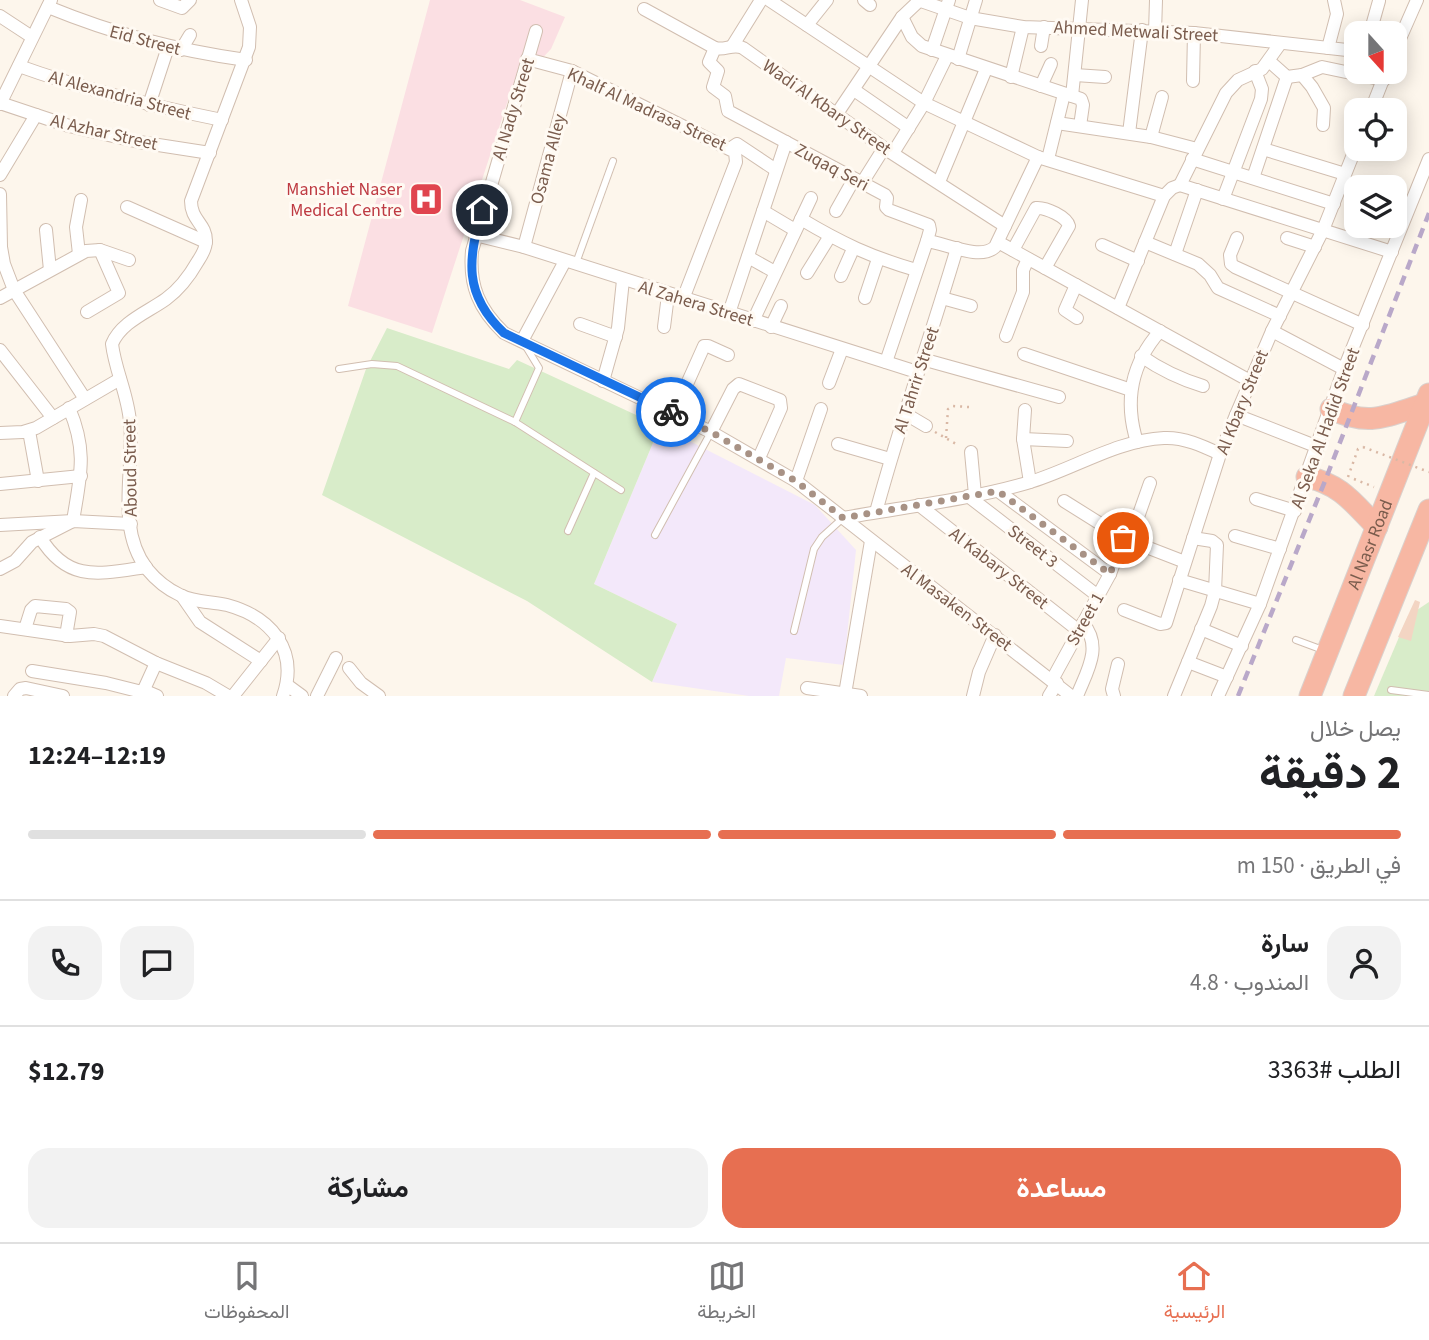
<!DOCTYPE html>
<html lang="ar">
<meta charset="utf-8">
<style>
:root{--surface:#fff;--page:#f2f2f2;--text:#202124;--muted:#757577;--line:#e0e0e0;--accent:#e76f51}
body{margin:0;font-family:"Source Sans 3",Vazirmatn,sans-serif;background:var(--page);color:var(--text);direction:rtl;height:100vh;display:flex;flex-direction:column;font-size:26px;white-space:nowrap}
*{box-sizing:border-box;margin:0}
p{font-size:23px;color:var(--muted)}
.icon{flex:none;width:38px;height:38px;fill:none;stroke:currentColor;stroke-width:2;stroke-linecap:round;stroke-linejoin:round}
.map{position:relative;height:696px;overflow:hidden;direction:ltr}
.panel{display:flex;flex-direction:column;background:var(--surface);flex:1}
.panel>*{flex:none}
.needle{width:46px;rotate:159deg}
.tools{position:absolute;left:1344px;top:21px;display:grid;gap:14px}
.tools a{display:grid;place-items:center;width:63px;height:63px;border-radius:14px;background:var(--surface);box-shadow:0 4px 18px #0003;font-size:35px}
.pin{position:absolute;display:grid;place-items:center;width:60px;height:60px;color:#fff;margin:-30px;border:4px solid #fff;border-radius:50%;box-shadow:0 2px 7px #0007}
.courier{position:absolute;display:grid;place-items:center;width:70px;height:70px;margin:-35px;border:5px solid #1a73e8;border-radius:50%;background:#fff;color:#222;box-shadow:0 2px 9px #0007}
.overview em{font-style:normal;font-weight:700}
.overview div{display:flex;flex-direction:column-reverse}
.overview{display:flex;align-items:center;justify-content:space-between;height:119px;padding:0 28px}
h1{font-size:46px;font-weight:700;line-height:52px}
.bar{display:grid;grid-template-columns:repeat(4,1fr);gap:10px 7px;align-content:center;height:84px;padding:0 28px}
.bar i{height:9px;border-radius:5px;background:var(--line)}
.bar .active{background:var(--accent)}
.bar p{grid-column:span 4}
.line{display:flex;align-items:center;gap:18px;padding:0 28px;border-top:2px solid var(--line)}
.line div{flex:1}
.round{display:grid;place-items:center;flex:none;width:74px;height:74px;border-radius:21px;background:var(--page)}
.primary-button{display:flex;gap:14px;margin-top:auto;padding:14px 28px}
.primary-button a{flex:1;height:80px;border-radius:21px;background:var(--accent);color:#fff;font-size:28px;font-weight:700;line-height:80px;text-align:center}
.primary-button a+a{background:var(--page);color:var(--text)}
.tabs{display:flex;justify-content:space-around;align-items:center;height:98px;border-top:2px solid var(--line);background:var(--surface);font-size:19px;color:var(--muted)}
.tabs a{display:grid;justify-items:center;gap:4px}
.tabs .active{color:var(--accent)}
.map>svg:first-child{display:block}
.education{fill:#f3e8fa}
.medical{fill:#fbdfe3}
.green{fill:#d8ecc9}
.building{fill:#f3d5c3}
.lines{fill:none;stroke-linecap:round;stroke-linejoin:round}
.lane-casing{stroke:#d1beb0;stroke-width:8}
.street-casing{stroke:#d1beb0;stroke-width:14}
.highway-casing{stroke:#dad1cd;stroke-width:23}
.path{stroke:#d9b8a5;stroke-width:2.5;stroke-dasharray:2 5;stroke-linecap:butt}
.lane{stroke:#fff;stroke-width:6}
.street{stroke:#fff;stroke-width:12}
.highway{stroke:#f7b7a3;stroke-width:21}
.rail{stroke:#b9a8c9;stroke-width:4.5;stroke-dasharray:10 7;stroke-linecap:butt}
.path-bridge{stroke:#d9b8a5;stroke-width:2.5;stroke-dasharray:2 5;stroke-linecap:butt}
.done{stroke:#a89285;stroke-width:7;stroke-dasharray:0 12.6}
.route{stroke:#1a73e8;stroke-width:9}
.labels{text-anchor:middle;stroke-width:6;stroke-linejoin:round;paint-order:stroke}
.street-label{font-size:18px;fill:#7a5c4d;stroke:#fffaf3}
.health-label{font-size:18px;fill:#be3a42;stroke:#fffaf3;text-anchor:end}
</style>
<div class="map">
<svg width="1429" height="696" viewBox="0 0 1429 696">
<rect width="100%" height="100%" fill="#fdf6ec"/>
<polygon class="education" points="660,426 815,505 856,550 844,665 786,658 779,696 749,696 652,682 677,624 594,584"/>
<polygon class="medical" points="430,0 520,0 565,17 551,49 511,91 432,333 348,306"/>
<g class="green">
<polygon points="387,328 509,369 517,360 660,426 594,584 677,624 652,682 527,601 322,495 366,369"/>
<polygon points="1429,602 1429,696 1374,696 1408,616"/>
</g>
<polygon class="building" points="1415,600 1420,602 1411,641 1398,637"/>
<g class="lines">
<g class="lane-casing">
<g id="lane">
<polyline points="576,263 613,161"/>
<polyline points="339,369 372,364 397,366 515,422 621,490"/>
<polyline points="515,422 539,368 525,345"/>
<polyline points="568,531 594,473"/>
<polyline points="655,535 711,432"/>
<polyline points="794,631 814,549 822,537 843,518"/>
<polyline points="1296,640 1323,650"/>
<polyline points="1391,690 1429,695"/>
</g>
</g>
<g class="street-casing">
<g id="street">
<polyline points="160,0 182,8 190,0"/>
<path d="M241 0 250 27 249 47 191 201C191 221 206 223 206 241 206 248 202 255 198 261 190 275 180 289 166 299 148 312 121 322 112 344 115 370 128 395 130 422 135 469 115 527 147 569 156 580 167 589 180 595 195 603 211 601 227 605 271 617 299 650 283 696"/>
<polyline points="769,0 924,103 1038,157 1164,196"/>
<polyline points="864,0 870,5"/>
<polyline points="918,0 970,18 1023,27 1194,33 1356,51"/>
<path d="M48 7C114 34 175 50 246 60"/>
<path d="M644 9 715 48C725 51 733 43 743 48L884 148 1005 226"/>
<polyline points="0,16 32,37"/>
<polyline points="902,17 912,37 922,46 1081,99 1083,105 1080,126"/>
<polyline points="807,25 827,0"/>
<path d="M536 31 472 251C469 286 479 309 504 333L711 432 796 481 1071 696"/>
<polyline points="1155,32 1156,0"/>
<polyline points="1370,33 1379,1"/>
<polyline points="733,45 761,0"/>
<polyline points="1041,46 1044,27"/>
<polyline points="715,48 709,62 718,71 713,87 725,96 728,111 885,195 887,198 886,207 889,210 929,225 930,230 927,241"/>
<polyline points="1328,48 1337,14 1334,0"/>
<polyline points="181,50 190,35"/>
<polyline points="932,50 949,0"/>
<polyline points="1395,50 1417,0"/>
<polyline points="527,59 572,71 735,152 736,162 683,299"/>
<polyline points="958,59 976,0"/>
<polyline points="1269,61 1287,77 1302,75 1322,67 1384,80"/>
<path d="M19 66C85 90 153 106 222 120"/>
<polyline points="1075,75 1105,77"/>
<polyline points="1302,75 1312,87 1324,108 1323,125"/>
<polyline points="1011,77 1023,27"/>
<polyline points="1193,81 1194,33"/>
<polyline points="1041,86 1051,64"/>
<polyline points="854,90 909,128"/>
<polyline points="1072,96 1082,0"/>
<polyline points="0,103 69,126 139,142 210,153"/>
<polyline points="0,104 51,0"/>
<polyline points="149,105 168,47"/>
<polyline points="1371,110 1386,72"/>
<polyline points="836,115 902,17 920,0"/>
<polyline points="1057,123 1151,137 1197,149"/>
<polyline points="1129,133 1142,30"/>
<polyline points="1151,137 1162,97"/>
<polyline points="731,148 737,144 776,170"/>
<polyline points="1263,149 1345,174"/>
<polyline points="893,153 924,103 947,56"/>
<polyline points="1048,159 1064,94"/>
<polyline points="1192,159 1334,204"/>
<polyline points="0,175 36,115"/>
<polyline points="1253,178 1287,77"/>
<polyline points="939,182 986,69"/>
<polyline points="862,183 884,148"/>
<polyline points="1180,185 1392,252"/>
<polyline points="1180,185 1226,93 1238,80 1262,69 1280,44"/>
<polyline points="0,194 1,247 4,264 14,290 85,399"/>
<polyline points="1223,199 1261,99 1262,89 1255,71"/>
<polyline points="127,207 206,242"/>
<polyline points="763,211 795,230"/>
<polyline points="836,211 854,179"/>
<path d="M801 219C841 243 871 257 916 270"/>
<polyline points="46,230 50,270"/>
<polyline points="475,235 524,247 917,372"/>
<polyline points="1237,238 1230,255 1231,264 1235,267 1363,325"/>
<polyline points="1287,238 1315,247"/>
<polyline points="998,242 1250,381"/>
<polyline points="1145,242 1198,264 1210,275 1218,288 1280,316"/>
<polyline points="1102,245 1138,261"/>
<polyline points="524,247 572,71"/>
<path d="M1013 250 1036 208C1046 207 1067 217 1069 226L1045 268"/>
<polyline points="79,254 76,227 81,200"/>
<polyline points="1175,254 1197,190"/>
<polyline points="748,257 775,272"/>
<polyline points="807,273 830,236"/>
<polyline points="841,276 853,249"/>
<polyline points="1076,285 1065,310 1077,318"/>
<polyline points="0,298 86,251 100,250 129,260"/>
<polyline points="865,298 878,259"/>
<polyline points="942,298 971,306"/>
<polyline points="1118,308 1164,196 1172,188 1180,185"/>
<polyline points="87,312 119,293 100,250"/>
<polyline points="729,313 786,142"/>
<polyline points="753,321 811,198"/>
<polyline points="580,324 616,337"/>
<polyline points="664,327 668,295"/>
<polyline points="771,327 781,306"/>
<polyline points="1272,331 1344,369"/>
<polyline points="1006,336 1023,292 1023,270 1028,259"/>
<polyline points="522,341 565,261"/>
<polyline points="0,350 53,418"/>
<polyline points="1024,354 1131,390"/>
<path d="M1141 356C1161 370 1180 379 1203 386"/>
<polyline points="922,359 1059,397"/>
<path d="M886 362 927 241C945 243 980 261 995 247L1038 157"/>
<polyline points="603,381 618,328 623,280"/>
<polyline points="829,383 842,349"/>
<polyline points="1025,410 1023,439 1030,482"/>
<polyline points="674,413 704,346 708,346 728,355"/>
<polyline points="904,413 926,426"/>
<polyline points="1236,415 1318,447"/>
<polyline points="29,431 38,481"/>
<polyline points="711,432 733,389 739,384 780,400 781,408 759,458"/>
<polyline points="0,433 23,432 36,428 120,379"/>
<polyline points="1023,439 1067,441"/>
<path d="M1137 442C1124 401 1131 364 1160 331"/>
<polyline points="838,444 890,459"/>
<polyline points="971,452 975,495"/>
<polyline points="796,481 821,409"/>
<polyline points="0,484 81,476"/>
<polyline points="998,491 1110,574"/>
<polyline points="968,496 1098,596"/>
<polyline points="1256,499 1295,511"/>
<polyline points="1064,501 1123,538 1185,562"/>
<polyline points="919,505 1079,631"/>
<path d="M876 512C900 423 931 336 957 248"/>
<path d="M843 518C904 507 968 500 1027 483 1072 470 1117 440 1164 438 1184 437 1203 446 1220 454"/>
<polyline points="0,525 73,521 131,524"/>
<polyline points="1235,536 1280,549"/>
<path d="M40 537C68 583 99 574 146 567"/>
<path d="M0 569 15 561 32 542 73 521C80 477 88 452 69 408"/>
<polyline points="1179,580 1260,604"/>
<polyline points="182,596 200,622 261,661"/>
<polyline points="1124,610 1160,624 1166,623 1220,454 1236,415 1272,331 1323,230 1356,147"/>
<polyline points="0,626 70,636 94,634 104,636 156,663 206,683 228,696"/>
<polyline points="25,629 31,610 35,606 66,609 70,612 66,636"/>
<polyline points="1201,629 1242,646"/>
<polyline points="1188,662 1227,677"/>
<polyline points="349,668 361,683 379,696"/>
<polyline points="32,671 106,683 142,692"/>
<polyline points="1052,680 1110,574 1123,538 1131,522 1138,517 1150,483"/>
<polyline points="287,685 302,696"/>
<polyline points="807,688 861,696"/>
<polyline points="143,690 157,696"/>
<polyline points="845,694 871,541"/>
<polyline points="14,696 20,689 26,688 63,696"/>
<polyline points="141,696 156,663"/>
<polyline points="233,696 279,638"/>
<polyline points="317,696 336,658"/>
<polyline points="973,696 979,672 995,635"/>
<polyline points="1049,696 1057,683"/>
<path d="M1077 696C1087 671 1103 647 1083 623"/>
<polyline points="1114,696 1112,689 1118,664"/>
<polyline points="1174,696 1211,606 1215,591 1217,545 1212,541 1193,538"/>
<polyline points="1218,696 1260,604 1344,369 1429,159"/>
</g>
</g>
<g class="highway-casing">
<g id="highway">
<path d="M1331 409C1370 427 1386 416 1425 404"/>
<path d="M1307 477C1342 485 1353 503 1377 527"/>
<path id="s1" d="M1310 696 1429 394"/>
<polyline points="1354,696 1429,510"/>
</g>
</g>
<g class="path">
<polyline points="935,432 958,445"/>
<polyline points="946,438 948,409 953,406 969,407"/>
<polyline points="1348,477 1358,449 1363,447"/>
<polyline points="1354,479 1374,487"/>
</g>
<use href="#lane" class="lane"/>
<use href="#street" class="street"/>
<use href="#highway" class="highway"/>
<polyline class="rail" points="1238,696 1325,481 1429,213"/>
<polyline class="path-bridge" points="1363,447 1429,472"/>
</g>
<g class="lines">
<polyline class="done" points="671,412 711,432 796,481 843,518 998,491 1110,574 1123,538"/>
<path class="route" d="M482 210C468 260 463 294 504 333L671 412"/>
</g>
<defs>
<g id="hospital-square" transform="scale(1.75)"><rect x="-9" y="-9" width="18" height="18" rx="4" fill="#e0444e" stroke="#fffaf3"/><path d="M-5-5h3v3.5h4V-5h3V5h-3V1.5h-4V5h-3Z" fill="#fff"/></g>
</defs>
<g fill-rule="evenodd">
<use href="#hospital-square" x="426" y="199"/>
</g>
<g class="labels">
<g class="street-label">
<text transform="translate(1136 31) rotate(3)" y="6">Ahmed Metwali Street</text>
<text transform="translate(145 40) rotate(15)" y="6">Eid Street</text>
<text transform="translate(120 95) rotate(15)" y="6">Al Alexandria Street</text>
<text transform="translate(827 107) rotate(35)" y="6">Wadi Al Kbary Street</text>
<text transform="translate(513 109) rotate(-73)" y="6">Al Nady Street</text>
<text transform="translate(647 109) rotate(25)" y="6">Khalf Al Madrasa Street</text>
<text transform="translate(104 132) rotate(13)" y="6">Al Azhar Street</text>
<text transform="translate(548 159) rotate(-75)" y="6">Osama Alley</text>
<text transform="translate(832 167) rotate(28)" y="6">Zuqaq Seri</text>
<text transform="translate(696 303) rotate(17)" y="6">Al Zahera Street</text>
<text transform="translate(916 380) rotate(-72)" y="6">Al Tahrir Street</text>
<text transform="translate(1242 402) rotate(-68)" y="6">Al Kbary Street</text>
<text transform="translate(1325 428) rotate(-70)" y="6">Al Seka Al Hadid Street</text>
<text transform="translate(130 468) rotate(-91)" y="6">Aboud Street</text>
<text dy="6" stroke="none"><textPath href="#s1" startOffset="163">Al Nasr Road</textPath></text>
<text transform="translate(1033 546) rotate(38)" y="6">Street 3</text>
<text transform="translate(999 568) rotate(38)" y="6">Al Kabary Street</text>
<text transform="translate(957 607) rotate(37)" y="6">Al Masaken Street</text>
<text transform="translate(1085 619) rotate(-61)" y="6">Street 1</text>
</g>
<g class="health-label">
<text x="402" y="195">Manshiet Naser<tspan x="402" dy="21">Medical Centre</tspan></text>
</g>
</g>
</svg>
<div class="tools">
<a><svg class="needle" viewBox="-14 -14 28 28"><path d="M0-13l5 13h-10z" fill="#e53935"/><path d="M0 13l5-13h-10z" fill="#757577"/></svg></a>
<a><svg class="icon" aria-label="locate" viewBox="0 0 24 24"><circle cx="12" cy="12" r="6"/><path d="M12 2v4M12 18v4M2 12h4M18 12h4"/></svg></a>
<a><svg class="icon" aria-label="layers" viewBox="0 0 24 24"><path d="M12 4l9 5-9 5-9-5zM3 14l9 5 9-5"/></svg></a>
</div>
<div class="pin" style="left:1123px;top:538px;background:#ea580c"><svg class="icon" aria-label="bag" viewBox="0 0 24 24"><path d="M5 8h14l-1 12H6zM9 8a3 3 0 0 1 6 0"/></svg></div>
<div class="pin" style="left:482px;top:210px;background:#1f2937"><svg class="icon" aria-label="home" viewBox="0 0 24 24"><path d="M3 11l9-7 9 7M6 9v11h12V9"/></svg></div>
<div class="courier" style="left:671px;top:412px"><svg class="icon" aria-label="bike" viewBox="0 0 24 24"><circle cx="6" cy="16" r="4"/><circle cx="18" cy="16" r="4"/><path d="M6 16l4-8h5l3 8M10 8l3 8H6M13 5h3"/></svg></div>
</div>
<section class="panel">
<div class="overview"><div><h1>2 دقيقة</h1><p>يصل خلال</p></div><em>12:19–12:24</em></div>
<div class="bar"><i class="active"></i><i class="active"></i><i class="active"></i><i></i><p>في الطريق · 150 m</p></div>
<div class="line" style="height:126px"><a class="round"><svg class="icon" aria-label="person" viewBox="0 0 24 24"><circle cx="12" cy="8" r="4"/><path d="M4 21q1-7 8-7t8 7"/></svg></a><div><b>سارة</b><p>المندوب · 4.8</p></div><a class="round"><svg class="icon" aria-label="chat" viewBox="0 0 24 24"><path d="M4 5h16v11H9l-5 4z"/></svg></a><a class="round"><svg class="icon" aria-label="phone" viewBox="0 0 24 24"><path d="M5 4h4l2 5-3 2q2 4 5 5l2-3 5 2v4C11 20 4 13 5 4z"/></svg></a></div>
<div class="line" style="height:91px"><div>الطلب #3363</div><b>$12.79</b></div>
<div class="primary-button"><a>مساعدة</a><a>مشاركة</a></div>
</section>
<nav class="tabs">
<a class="active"><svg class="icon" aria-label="home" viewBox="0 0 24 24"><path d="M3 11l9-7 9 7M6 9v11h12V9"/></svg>الرئيسية</a>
<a><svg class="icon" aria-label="map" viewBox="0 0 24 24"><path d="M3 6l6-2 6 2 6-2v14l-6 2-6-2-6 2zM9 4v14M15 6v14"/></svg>الخريطة</a>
<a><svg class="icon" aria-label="saved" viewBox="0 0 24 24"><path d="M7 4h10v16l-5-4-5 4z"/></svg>المحفوظات</a>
</nav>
